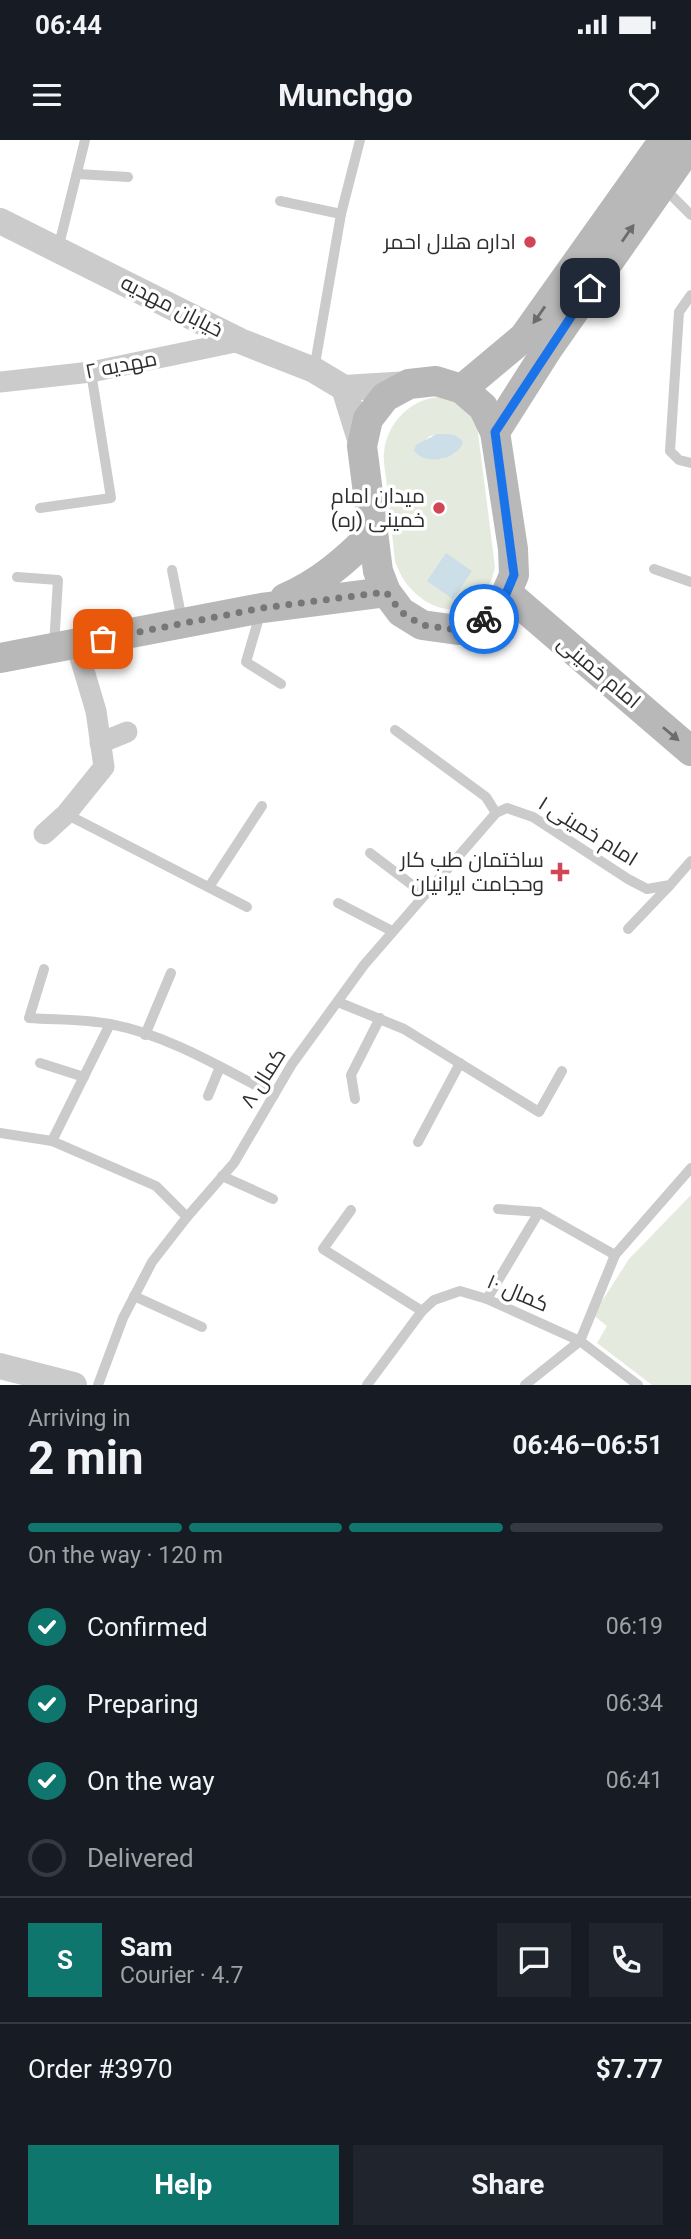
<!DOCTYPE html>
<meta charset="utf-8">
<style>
:root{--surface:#171b24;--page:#20242c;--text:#f1f3f6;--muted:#9ea1a6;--line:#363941;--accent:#0f766e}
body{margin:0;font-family:Roboto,Cairo,sans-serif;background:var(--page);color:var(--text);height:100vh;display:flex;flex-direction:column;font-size:26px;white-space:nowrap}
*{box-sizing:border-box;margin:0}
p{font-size:23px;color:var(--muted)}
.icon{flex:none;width:38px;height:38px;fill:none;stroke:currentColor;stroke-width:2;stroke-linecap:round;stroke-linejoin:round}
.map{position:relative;height:1245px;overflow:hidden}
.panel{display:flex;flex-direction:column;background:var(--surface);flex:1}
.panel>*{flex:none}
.pin{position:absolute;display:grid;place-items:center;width:60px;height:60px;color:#fff;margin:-30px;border-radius:14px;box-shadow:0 4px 10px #0006}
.courier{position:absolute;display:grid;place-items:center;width:70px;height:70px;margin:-35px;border:5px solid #1a73e8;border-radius:50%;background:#fff;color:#222;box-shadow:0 2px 9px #0007}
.overview em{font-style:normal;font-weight:700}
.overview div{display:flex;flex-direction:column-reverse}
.overview{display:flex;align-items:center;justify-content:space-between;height:119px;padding:0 28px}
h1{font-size:46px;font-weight:700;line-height:52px}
.bar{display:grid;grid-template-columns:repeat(4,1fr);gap:10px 7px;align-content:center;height:84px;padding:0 28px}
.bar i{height:9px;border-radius:5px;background:var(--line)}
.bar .current{background:var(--accent)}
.bar p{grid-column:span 4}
.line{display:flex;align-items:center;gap:18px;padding:0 28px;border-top:2px solid var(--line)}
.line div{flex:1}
.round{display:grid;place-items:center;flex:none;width:74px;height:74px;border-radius:0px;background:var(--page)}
ol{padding:0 28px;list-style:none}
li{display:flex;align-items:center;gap:21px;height:77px}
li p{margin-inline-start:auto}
li .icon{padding:7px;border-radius:50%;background:var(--accent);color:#fff;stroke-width:4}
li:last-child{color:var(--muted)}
li i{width:38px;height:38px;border:4px solid var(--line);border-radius:50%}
.primary-button{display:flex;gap:14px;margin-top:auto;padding:14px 28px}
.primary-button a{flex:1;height:80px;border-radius:0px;background:var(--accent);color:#fff;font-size:28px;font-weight:700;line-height:80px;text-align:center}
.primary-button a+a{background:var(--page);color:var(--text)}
.status{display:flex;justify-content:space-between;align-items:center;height:49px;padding:0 35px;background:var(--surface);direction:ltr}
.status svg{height:19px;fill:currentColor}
header{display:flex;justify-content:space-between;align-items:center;height:91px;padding:0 28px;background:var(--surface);font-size:32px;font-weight:700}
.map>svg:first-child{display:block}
.green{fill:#e5eade;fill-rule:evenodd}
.water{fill:#ccdee8}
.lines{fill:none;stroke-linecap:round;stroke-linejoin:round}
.service{stroke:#cbcbcb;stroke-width:10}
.minor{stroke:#cbcbcb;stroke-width:21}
.tertiary{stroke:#cbcbcb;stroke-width:26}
.secondary{stroke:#b8b8b8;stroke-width:30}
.oneway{fill:#6c6c6c}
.done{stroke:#777;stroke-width:7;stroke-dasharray:0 12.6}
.route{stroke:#1a73e8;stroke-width:9}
.poi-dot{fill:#d14556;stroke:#fff;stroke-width:2.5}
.labels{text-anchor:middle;stroke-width:7;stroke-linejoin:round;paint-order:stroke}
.poi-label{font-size:21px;fill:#2e2e2e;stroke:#fff;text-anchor:end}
.street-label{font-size:21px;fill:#2e2e2e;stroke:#fff}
</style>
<div class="status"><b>06:44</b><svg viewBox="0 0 49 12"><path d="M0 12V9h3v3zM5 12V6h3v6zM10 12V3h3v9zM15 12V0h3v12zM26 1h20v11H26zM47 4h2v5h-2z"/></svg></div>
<header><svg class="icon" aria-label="menu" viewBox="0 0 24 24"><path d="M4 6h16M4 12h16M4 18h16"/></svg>Munchgo<svg class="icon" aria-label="heart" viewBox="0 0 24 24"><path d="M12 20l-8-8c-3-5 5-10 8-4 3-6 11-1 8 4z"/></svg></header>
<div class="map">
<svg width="691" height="1245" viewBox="0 0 691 1245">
<rect width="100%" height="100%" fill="#fff"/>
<g class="green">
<path d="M440 257 463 265 477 285 495 427C486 473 444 483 412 450 404 442 399 432 395 421 392 396 390 371 387 346 386 335 383 324 384 313 386 284 411 258 440 257ZM443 294 456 313 441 319 418 315 414 311 430 296Z"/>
<polygon points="691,1055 691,1245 652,1245 597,1203 607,1186 593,1175 629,1119"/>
</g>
<g class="water">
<path d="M437 294C447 294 457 293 463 302 458 320 425 326 414 311L416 305Z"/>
<polygon points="446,413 472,431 453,459 427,441"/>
</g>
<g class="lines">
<g class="service">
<polyline points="78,34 128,37"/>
<polyline points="663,47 691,75"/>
<polyline points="280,61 341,74"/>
<polyline points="58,109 85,0"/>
<polyline points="691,155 679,172 670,311 679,320 691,323"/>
<polyline points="314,230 341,74 360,0"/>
<polyline points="40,368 111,358 91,232"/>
<polyline points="654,429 691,442"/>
<polyline points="172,430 182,480"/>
<polyline points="17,437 58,440 54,506"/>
<polyline points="261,471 246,522 281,544"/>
<polyline points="395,590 486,657 496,673"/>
<polyline points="66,674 247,767"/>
<polyline points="370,713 424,754"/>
<polyline points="209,747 262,666"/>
<polyline points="338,763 392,791"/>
<polyline points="628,789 670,745"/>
<path d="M44 829 29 878C55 880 84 879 110 884 168 895 222 928 274 955"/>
<polyline points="338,862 404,889 539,972 562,931"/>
<polyline points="145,895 171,833"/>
<polyline points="40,923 84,937"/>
<polyline points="208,956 220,927"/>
<polyline points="355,959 351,935 380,878"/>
<polyline points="0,993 52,1001 156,1046 187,1077"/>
<polyline points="52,1001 110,884"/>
<polyline points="418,1002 460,923"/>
<polyline points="222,1036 273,1059"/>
<polyline points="498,1069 539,1072 615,1115"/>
<polyline points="351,1070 323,1109 422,1171"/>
<polyline points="134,1156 202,1187"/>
<polyline points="487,1159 539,1072"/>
<polyline points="98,1245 123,1178 152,1122 187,1077 234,1023 292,924 364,825 496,673 507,668 533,677 628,739 647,749 670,745 691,721"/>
<polyline points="367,1245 422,1171 434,1160 460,1151 487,1159 580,1201 638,1245"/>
<polyline points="525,1245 580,1201 615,1115 691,1028"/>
</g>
<g class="minor">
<polyline points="0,242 91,232 240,201"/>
<polyline points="100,603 127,592"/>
<polyline points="44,694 66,674 104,627 96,571 76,504"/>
</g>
<g class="tertiary">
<polyline points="0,81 240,201 314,230 344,248"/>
<polyline points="344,248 409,244"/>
<polyline points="344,248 362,306"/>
<polyline points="0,1226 74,1245"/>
</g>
<g class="secondary">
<polygon points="436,241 462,249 483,267 495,292 513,409 514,435 500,468 486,479 458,490 422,485 401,472 386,452 378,431 362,306 368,279 385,257 409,244"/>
<polyline points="462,249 524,197 664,0"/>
<polyline points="495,292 547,210 691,4"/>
<polyline points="508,454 691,611"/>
<path d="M285 458C320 443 346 420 373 393"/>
<polyline points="0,518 262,468 386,452"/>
</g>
</g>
<defs><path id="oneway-solid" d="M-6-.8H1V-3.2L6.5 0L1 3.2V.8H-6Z" transform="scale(1.75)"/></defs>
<g class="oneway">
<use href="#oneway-solid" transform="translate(628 93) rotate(-55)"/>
<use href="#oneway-solid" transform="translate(539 175) rotate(125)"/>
<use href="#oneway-solid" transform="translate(671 594) rotate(40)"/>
</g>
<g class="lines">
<polyline class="done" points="103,499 262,468 386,452 401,472 422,485 458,490 484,479"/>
<polyline class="route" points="484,479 500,468 514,435 495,292 590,148"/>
</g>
<g class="poi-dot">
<circle cx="530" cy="102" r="7"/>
<circle cx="439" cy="368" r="7"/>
<path d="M556.5 721.5h7v7h7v7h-7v7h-7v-7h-7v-7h7z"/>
</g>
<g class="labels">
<g class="poi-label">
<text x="516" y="109">اداره هلال احمر</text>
<text x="425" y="363">میدان امام<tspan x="425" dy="24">خمینی (ره)</tspan></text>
<text x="544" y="727">ساختمان طب کار<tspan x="544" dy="24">و‌حجامت ایرانیان</tspan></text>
</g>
<g class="street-label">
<text transform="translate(172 166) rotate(27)" y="7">خیابان مهدیه</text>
<text transform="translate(121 225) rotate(-11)" y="7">مهدیه ۲</text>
<text transform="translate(599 532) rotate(40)" y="7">امام خمینی</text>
<text transform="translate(588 691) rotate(32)" y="7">امام خمینی ۱</text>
<text transform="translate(263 938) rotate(-58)" y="7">کمال ۸</text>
<text transform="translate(518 1153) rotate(23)" y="7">کمال ۱۰</text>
</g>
</g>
</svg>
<div class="pin" style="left:103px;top:499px;background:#ea580c"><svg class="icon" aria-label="bag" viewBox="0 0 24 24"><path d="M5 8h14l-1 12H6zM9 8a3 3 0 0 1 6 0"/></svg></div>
<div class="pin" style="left:590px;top:148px;background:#1f2937"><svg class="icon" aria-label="home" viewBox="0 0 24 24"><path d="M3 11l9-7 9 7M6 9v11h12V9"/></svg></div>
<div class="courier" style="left:484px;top:479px"><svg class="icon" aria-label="bike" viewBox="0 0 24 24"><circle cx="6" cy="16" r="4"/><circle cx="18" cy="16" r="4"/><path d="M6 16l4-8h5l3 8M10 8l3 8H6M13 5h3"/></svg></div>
</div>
<section class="panel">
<div class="overview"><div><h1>2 min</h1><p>Arriving in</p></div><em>06:46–06:51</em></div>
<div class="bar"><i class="current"></i><i class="current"></i><i class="current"></i><i></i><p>On the way · 120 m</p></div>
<ol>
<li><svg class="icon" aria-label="check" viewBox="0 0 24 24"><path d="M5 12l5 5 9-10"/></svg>Confirmed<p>06:19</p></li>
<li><svg class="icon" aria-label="check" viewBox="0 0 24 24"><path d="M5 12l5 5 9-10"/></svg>Preparing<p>06:34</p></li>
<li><svg class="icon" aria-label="check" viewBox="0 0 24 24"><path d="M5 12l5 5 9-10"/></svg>On the way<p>06:41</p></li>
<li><i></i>Delivered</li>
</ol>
<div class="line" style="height:126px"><b class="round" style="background:var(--accent);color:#fff">S</b><div><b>Sam</b><p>Courier · 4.7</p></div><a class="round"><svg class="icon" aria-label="chat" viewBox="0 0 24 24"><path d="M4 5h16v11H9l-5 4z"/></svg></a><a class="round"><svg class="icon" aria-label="phone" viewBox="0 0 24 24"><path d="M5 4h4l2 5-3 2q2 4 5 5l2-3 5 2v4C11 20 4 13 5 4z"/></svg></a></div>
<div class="line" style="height:91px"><div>Order #3970</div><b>$7.77</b></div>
<div class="primary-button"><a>Help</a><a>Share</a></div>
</section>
